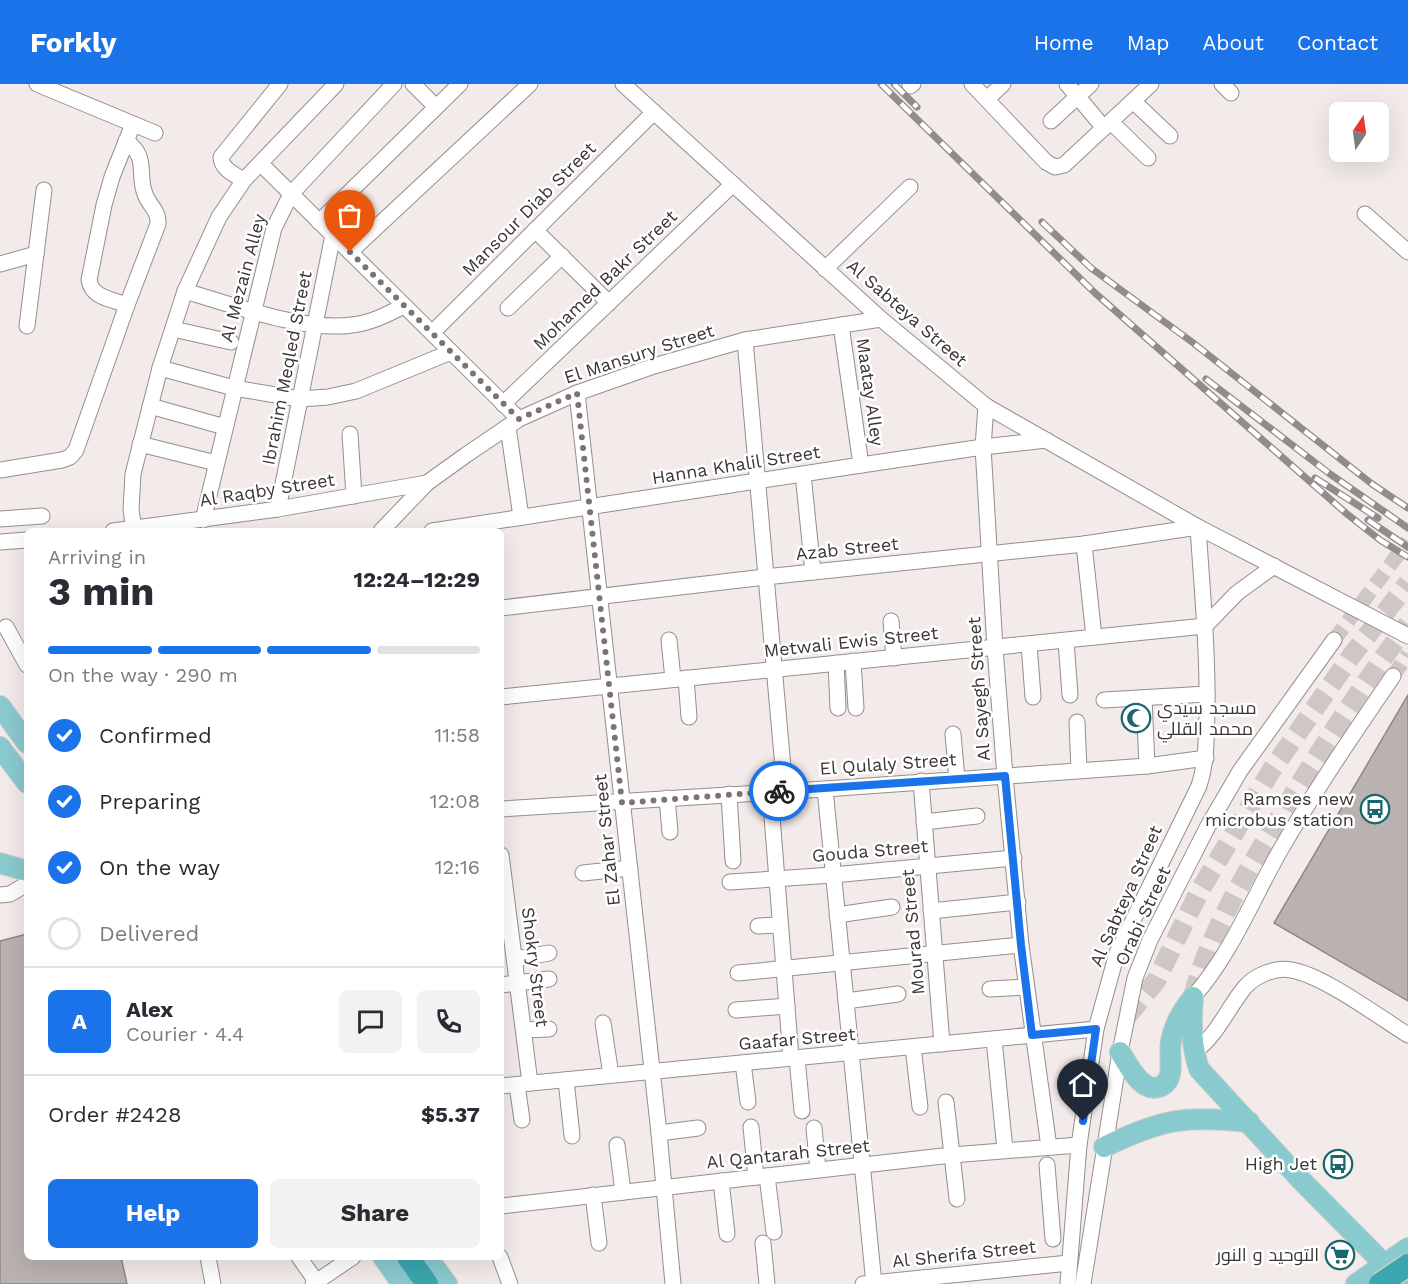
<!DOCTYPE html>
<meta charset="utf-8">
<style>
:root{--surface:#fff;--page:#f2f2f3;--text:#2b2b33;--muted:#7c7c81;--line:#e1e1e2;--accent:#1a73e8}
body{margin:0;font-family:"Work Sans",Cairo,sans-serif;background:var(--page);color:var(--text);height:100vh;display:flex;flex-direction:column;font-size:22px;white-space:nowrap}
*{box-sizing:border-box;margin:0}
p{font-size:20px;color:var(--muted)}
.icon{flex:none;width:33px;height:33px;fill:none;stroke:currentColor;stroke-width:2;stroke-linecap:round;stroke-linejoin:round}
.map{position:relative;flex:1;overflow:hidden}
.side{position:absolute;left:24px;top:444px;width:480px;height:732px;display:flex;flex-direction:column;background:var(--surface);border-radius:9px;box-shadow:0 6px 24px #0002}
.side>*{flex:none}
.needle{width:39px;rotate:13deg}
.controls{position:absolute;left:1329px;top:18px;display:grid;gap:12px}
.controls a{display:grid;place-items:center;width:60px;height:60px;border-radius:9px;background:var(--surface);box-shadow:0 6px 24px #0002;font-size:30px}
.pin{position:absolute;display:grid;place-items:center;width:51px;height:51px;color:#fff;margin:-62px -26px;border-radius:50% 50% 50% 0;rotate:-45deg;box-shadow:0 0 6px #0007}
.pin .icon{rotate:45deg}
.courier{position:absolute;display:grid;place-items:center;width:60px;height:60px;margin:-30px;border:4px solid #1a73e8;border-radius:50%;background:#fff;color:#222;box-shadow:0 2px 8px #0007}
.overview em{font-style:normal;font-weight:700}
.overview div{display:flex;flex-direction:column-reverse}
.overview{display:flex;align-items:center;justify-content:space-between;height:102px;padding:0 24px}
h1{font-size:39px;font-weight:700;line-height:45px}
.bar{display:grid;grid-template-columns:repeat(4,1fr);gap:9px 6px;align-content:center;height:72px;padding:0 24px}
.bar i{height:8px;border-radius:4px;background:var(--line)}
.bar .selected{background:var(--accent)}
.bar p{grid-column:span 4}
.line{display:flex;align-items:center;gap:15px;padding:0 24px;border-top:2px solid var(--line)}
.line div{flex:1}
.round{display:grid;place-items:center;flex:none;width:63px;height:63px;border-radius:9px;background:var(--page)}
ol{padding:0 24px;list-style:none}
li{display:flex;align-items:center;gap:18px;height:66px}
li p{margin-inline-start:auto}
li .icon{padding:6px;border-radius:50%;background:var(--accent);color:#fff;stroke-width:4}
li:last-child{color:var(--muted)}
li i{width:33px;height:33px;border:3px solid var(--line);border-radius:50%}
.button{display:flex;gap:12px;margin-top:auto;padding:12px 24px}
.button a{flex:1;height:69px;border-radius:9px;background:var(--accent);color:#fff;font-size:24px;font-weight:700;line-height:69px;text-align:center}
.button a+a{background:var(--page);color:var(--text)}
header{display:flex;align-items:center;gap:36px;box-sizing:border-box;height:84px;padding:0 30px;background:var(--accent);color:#fff}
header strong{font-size:28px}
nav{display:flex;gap:33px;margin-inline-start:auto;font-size:21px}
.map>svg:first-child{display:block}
.building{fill:#bab2b1;stroke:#908887;stroke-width:1.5}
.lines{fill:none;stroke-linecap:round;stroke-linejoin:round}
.minor-tunnel{stroke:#cec7c5;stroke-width:15;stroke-dasharray:15 8;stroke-linecap:butt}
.major-tunnel{stroke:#cec7c5;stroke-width:20;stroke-dasharray:20 10;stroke-linecap:butt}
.minor-casing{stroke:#958e8c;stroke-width:17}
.major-casing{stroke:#cccbca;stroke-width:22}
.highway-casing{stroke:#cccbca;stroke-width:25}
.minor{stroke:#fff;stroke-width:15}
.major{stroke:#89cacf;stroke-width:20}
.highway{stroke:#3aa6af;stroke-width:22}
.rail-casing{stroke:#918c8a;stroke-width:7}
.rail{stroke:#fff;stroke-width:4.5;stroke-dasharray:14;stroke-linecap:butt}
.highway-bridge-casing{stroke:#cccbca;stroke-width:25;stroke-linecap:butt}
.highway-bridge{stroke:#3aa6af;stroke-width:22}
.done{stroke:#7a7574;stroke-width:6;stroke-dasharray:0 10.8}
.route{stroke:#1a73e8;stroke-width:8}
.labels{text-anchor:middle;stroke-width:5;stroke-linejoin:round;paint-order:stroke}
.street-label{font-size:18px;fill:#393635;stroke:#fff}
.poi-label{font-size:18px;fill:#393635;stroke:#fff;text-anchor:end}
</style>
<header>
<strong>Forkly</strong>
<nav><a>Home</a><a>Map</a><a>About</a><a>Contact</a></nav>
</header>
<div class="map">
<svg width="1408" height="1200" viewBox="0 0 1408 1200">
<rect width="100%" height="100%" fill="#f3ebe9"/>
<g class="building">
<polygon points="1408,611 1408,917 1274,839"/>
<polygon points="27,850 27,1173 121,1173 127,1200 0,1200 0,857"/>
</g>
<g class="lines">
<g class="minor-tunnel">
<polyline points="1334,556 1408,457"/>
<polyline points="1393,592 1408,570"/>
</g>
<g class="major-tunnel">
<path d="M1193 913C1209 850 1243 795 1276 739 1317 671 1360 604 1408 540"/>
<polyline points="1127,932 1156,897 1199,808 1271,687 1352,571 1408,499"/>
</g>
<g class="minor-casing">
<g id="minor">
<polyline points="37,0 155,49"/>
<polyline points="413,0 436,23"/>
<polyline points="623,0 881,235 986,322 1198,443 1408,552"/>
<polyline points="972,0 1046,78 1055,83 1064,81 1151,0"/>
<polyline points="1067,0 1104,44"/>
<polyline points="1222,0 1231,9"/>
<polyline points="910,2 913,0"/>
<polyline points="987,15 1003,0"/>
<polyline points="1133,17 1170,52"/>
<polyline points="1051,37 1091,0"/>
<polyline points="1111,38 1148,74"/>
<polyline points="261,80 519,335"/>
<path d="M244 96C235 91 221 85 221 73L280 0"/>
<polyline points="1365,130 1408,168"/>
<polyline points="319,138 460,0"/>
<polyline points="535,146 609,219"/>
<polyline points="350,168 530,0"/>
<polyline points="0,180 36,170"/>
<polyline points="825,185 910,103"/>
<path d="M185 207C233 221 304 248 352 241 371 239 388 230 404 222"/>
<path d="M127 221C111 215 92 214 89 196L104 121 112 93 133 40"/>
<polyline points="508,224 562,172"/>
<polyline points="841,241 861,381"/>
<polyline points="27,242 44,106"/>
<polyline points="173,245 231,258"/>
<polyline points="432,249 654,28"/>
<polyline points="745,256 785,706"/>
<polyline points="160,284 234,304 300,315 328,313 356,307 451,268"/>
<polyline points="577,309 659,1049 673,1200"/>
<polyline points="503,320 733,100"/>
<polyline points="150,322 225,343"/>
<polyline points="986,322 983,363 995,564 1005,692 1021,861 1049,1063"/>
<polyline points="508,343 521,433"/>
<polyline points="350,350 354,412"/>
<polyline points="140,360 216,379"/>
<path d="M0 386 62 376 70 373 76 366 127 221 158 140C159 126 149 122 145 110 137 90 149 73 126 57"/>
<polyline points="803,390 813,488"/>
<polyline points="278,425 333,151"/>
<polyline points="0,435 42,432"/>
<polyline points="203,436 274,144 291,110 394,0"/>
<polyline points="134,445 131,426 133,390 160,284 185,207 219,133 244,96 336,0"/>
<polyline points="113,447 278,425 427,399"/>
<polyline points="381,447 427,399 466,371 519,335 577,309 654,282 745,256 881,235"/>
<polyline points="432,447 861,381 983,363 1046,356"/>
<polyline points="0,458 27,456"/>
<polyline points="1084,460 1094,553"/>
<path d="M501 524 765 493 1084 460 1198 443C1202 505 1208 567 1207 629 1206 654 1207 678 1199 702L1117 869 1096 945 1079 1061 1068 1200"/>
<polyline points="891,537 894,574"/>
<polyline points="6,543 27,581"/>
<polyline points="669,556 673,595"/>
<polyline points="1066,557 1070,611"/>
<polyline points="1029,560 1033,613"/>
<polyline points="853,577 856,624"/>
<polyline points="836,579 838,624"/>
<polyline points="686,594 689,633"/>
<polyline points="501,613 1205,542 1237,509 1274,482"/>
<polyline points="1144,614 1147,682"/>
<polyline points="1104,616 1207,610"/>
<polyline points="1077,638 1079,686"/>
<polyline points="953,650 957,695"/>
<polyline points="921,697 942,960"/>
<polyline points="825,705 874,1200"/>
<polyline points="770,707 791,974"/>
<polyline points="729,710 733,777"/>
<polyline points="667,714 670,748"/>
<polyline points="501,725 825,705 1147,682 1206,674"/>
<polyline points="924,738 977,732"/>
<polyline points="501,771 530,999"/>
<polyline points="583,789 630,784"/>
<polyline points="730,798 833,791 1014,774"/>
<polyline points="0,811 10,810 27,800"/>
<polyline points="931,827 1018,818"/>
<polyline points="837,831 892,823"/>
<polyline points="758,842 780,841"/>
<polyline points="515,875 549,869"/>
<polyline points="738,889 1021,861"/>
<polyline points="501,901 549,895"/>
<polyline points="990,905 1026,903"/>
<path d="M1193 913C1229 873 1251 819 1277 772 1312 710 1353 651 1393 592"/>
<polyline points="846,917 898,910"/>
<polyline points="736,926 787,922"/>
<polyline points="603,939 611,991"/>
<polyline points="524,946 549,945"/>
<polyline points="994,955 1005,1066"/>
<polyline points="913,963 920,1023"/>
<path d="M1194 968C1217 952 1227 925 1245 903 1256 891 1275 883 1291 886 1323 891 1379 933 1408 951"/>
<polyline points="797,974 802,1027"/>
<polyline points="743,979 748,1018"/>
<polyline points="566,996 572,1052"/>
<polyline points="517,1001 522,1036"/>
<polyline points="501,1002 1096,945"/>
<polyline points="946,1018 957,1115"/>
<polyline points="751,1043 756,1093"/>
<polyline points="814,1044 818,1086"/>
<polyline points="659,1049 698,1044"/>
<polyline points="617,1061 623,1108"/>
<polyline points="1047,1081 1053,1155"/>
<polyline points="767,1092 774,1148"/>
<polyline points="721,1097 727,1150"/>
<polyline points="593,1111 599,1159"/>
<polyline points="501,1122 952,1071 1079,1061"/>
<polyline points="763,1159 767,1200"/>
<polyline points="208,1173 213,1200"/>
<polyline points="299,1173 318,1200"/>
<polyline points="500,1173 510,1200"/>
<polyline points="313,1200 353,1173"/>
<polyline points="863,1200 1069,1179"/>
<polyline points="1083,1200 1120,968 1135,894 1150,856 1208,742 1240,687 1334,556"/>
</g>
</g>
<g class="major-casing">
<g id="major">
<polyline points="0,622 27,659"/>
<polyline points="0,663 27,699"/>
<polyline points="0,779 27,787"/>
<path d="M1193 913C1191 938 1191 960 1199 985L1300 1095 1384 1180 1400 1200"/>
<path d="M1120 968C1128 980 1141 1009 1159 1003 1165 1001 1169 996 1170 990 1172 979 1169 967 1171 957 1174 941 1182 927 1192 915"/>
<path d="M1104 1063C1162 1035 1185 1031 1249 1038"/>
<polyline points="383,1173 402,1200"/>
<polyline points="427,1173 447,1200"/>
<polyline points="1356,1200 1408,1164"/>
</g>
</g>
<g class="highway-casing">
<polyline id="highway" points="408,1173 427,1200"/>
</g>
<use href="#minor" class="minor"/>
<use href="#major" class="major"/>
<use href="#highway" class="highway"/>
<g class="rail-casing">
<g id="rail">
<polyline points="881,0 1095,209 1347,430 1380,456 1408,473"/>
<polyline points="894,0 917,23"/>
<polyline points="1042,138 1091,184 1192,258 1372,400 1408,424"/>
<polyline points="1206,295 1330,390 1408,444"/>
<polyline points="1315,394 1378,434"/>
<polyline points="1368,436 1408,463"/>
</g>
</g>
<use href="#rail" class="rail"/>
<g class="highway-bridge-casing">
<polyline id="highway-bridge" points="1380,1200 1408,1181"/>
</g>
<use href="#highway-bridge" class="highway-bridge"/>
</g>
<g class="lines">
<polyline class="done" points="350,168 519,335 577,309 622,719 779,707"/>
<polyline class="route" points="779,707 1005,692 1021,861 1032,951 1096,945 1083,1037"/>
</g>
<defs>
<g id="mosque-ring" transform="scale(1.5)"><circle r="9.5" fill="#fff" stroke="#19666d" stroke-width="1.5"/><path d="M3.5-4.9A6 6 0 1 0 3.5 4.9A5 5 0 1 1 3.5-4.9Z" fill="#19666d"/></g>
<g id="bus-ring" transform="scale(1.5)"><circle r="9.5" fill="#fff" stroke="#19666d" stroke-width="1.5"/><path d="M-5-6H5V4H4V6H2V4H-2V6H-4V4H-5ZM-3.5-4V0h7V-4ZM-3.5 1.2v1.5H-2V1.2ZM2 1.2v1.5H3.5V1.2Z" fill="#19666d"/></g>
<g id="supermarket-ring" transform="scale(1.5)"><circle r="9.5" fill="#fff" stroke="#19666d" stroke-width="1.5"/><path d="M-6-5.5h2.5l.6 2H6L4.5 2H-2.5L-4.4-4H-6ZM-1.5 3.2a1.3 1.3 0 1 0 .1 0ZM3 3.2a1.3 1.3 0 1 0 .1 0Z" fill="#19666d"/></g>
</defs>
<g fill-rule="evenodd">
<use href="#mosque-ring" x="1136" y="634"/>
<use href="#bus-ring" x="1375" y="725"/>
<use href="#bus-ring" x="1338" y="1080"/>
<use href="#supermarket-ring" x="1340" y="1171"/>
</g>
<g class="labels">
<g class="street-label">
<text transform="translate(529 125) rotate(-45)" y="6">Mansour Diab Street</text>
<text transform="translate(243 194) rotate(-75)" y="6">Al Mezain Alley</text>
<text transform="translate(605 196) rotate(-44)" y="6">Mohamed Bakr Street</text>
<text transform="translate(907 229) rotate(41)" y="6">Al Sabteya Street</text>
<text transform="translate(639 270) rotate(-18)" y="6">El Mansury Street</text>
<text transform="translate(287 284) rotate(-79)" y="6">Ibrahim Meqled Street</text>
<text transform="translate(870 308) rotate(82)" y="6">Maatay Alley</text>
<text transform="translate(736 381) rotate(-9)" y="6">Hanna Khalil Street</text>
<text transform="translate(267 406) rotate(-9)" y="6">Al Raqby Street</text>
<text transform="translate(847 465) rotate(-6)" y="6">Azab Street</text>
<text transform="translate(851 558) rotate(-6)" y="6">Metwali Ewis Street</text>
<text transform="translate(979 605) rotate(-94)" y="6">Al Sayegh Street</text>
<text transform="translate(888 680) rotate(-4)" y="6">El Qulaly Street</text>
<text transform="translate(607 756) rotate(-96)" y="6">El Zahar Street</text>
<text transform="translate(870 767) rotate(-5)" y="6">Gouda Street</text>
<text transform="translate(1126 812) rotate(-66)" y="6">Al Sabteya Street</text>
<text transform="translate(1143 832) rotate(-65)" y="6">Orabi Street</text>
<text transform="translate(913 848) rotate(-95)" y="6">Mourad Street</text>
<text transform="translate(535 883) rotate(83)" y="6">Shokry Street</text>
<text transform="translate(797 955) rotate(-5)" y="6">Gaafar Street</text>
<text transform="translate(788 1070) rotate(-6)" y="6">Al Qantarah Street</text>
<text transform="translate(964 1170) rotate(-6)" y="6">Al Sherifa Street</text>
</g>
<g class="poi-label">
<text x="1157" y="630" text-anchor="start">مسجد سيدي<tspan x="1157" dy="21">محمد القللي</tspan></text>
<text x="1354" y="721">Ramses new<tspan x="1354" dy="21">microbus station</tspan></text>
<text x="1317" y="1086">High Jet</text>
<text x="1319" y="1177">التوحيد و النور</text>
</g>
</g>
</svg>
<div class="controls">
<a><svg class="needle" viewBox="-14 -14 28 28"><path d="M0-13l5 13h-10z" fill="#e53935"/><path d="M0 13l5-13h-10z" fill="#7c7c81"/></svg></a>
</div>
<div class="pin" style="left:350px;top:168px;background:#ea580c"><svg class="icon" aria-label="bag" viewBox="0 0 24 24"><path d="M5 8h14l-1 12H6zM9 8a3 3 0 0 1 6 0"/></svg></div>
<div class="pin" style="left:1083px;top:1037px;background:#1f2937"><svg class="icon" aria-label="home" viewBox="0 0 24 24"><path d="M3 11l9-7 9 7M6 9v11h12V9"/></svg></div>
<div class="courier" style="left:779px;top:707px"><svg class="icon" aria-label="bike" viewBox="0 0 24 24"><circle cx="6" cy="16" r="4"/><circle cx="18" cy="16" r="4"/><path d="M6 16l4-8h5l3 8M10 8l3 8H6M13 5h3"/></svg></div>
<section class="side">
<div class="overview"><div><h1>3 min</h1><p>Arriving in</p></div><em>12:24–12:29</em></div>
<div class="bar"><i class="selected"></i><i class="selected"></i><i class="selected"></i><i></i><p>On the way · 290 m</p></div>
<ol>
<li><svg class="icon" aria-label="check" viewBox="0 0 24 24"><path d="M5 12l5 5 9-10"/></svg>Confirmed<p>11:58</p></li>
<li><svg class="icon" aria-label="check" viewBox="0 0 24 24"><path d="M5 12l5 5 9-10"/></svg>Preparing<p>12:08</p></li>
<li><svg class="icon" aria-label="check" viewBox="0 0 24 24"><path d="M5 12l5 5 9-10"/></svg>On the way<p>12:16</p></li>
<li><i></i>Delivered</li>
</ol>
<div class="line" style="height:108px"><b class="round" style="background:var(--accent);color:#fff">A</b><div><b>Alex</b><p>Courier · 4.4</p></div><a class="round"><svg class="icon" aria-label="chat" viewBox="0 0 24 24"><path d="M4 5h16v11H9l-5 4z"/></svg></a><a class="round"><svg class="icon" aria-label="phone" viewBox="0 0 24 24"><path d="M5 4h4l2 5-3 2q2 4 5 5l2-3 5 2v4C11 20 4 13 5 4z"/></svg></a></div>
<div class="line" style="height:78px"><div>Order #2428</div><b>$5.37</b></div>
<div class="button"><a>Help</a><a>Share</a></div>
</section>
</div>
